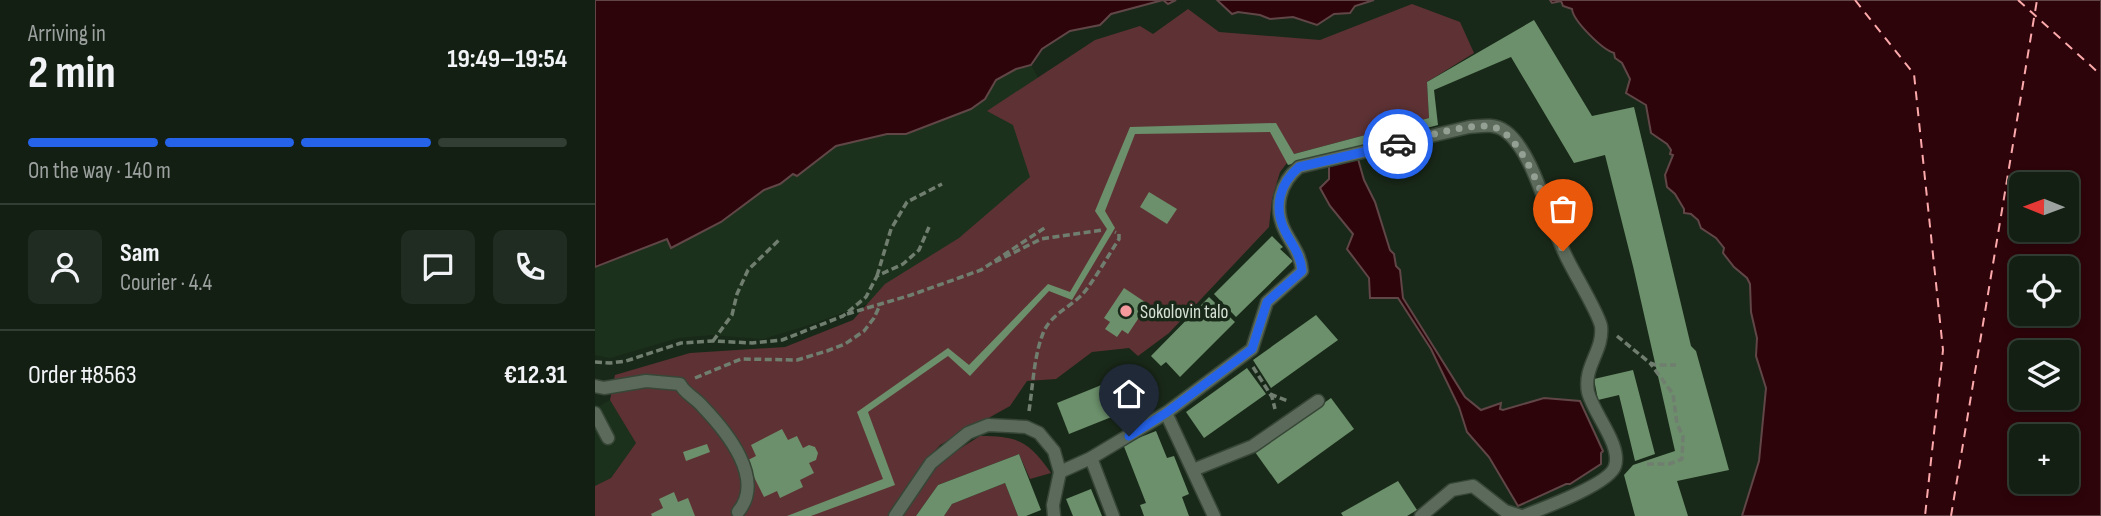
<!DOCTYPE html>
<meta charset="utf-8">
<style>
:root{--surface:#131f13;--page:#202c21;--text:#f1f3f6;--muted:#9da2a0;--line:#323d33;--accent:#2563eb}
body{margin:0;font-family:"Sofia Sans Condensed",sans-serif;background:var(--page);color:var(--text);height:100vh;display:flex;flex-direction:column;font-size:26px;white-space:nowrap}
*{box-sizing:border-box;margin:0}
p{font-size:23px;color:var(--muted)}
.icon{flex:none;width:38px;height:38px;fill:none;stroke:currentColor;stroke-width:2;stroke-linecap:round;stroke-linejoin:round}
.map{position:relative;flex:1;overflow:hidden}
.details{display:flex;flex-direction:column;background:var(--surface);width:595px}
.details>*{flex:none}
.needle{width:46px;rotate:271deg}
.buttons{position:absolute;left:1414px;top:172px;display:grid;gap:14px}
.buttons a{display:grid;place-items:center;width:70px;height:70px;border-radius:10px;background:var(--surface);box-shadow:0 4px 10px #0003,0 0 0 2px var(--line);font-size:35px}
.pin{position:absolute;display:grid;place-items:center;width:60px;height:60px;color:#fff;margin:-72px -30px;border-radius:50% 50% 50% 0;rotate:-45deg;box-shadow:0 0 7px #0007}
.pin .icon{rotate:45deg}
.courier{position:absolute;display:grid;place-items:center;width:70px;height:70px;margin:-35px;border:5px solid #2563eb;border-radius:50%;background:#fff;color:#222;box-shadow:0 2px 9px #0007}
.head em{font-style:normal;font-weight:700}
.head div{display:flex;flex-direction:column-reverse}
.head{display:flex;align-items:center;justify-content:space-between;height:119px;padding:0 28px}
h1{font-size:46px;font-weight:700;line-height:52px}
.bar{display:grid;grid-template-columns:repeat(4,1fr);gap:10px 7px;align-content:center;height:84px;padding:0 28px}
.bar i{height:9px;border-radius:5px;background:var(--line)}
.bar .on{background:var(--accent)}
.bar p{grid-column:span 4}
.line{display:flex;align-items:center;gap:18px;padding:0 28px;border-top:2px solid var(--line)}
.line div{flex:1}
.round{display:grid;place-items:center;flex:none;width:74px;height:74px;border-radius:10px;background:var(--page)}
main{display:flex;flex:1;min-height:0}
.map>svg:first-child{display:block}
.built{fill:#1c311c}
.green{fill:#5e3234}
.water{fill:#2d040a;stroke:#604647;stroke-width:2;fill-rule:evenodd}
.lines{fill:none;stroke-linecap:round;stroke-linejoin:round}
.ferry{stroke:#fca9ab;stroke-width:2;stroke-dasharray:9 7;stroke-linecap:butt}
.building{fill:#6c906b}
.lane-casing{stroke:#374637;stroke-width:15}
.path{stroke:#707e70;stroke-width:3.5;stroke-dasharray:7 3.5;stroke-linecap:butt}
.lane{stroke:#5b6a5a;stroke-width:12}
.done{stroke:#94a093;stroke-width:7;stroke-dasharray:0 12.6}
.route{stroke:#2563eb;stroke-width:9}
.poi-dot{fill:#f59b9e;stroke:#192919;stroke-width:2.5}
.labels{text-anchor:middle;stroke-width:7;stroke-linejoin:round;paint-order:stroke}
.poi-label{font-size:19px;fill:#d6e0d5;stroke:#192919;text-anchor:start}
</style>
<main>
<section class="details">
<div class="head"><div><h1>2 min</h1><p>Arriving in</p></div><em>19:49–19:54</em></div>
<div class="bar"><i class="on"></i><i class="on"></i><i class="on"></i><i></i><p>On the way · 140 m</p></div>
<div class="line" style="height:126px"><a class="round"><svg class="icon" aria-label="person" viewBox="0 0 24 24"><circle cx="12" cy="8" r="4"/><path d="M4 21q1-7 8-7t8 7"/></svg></a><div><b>Sam</b><p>Courier · 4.4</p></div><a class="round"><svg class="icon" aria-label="chat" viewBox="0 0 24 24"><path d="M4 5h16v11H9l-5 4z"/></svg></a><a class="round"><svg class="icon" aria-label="phone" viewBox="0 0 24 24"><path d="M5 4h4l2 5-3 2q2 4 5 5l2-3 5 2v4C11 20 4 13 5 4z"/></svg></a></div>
<div class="line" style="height:91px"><div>Order #8563</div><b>€12.31</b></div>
</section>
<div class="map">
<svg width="1506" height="516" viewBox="0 0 1506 516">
<rect width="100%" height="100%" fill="#192919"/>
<g class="built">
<polygon points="436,65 501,180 382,264 217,324 168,339 116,335 83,338 15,358 0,355 0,268 72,238 76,248 126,222 169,190 185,184 198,174 202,176 241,146 292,134 311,134 390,99 401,80 421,69"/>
<polygon points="15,400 41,443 16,478 0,486 0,409"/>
</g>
<g class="green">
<polygon points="817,4 865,22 879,53 832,82 834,118 699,154 685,172 677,199 674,227 574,333 543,356 534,348 497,352 461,379 432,381 415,406 345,445 330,462 294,516 0,516 0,486 16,478 41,443 15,400 20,375 95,353 190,347 258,320 290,284 364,238 435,177 418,125 392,111 500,40 545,26 558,34 593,9 624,32 725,40"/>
<path d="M385 436C423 436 434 441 456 473L435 479 424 454 343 485 321 516H308L340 468 358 453Z"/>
<polygon points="410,483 423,516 349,516 357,504"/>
</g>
<g class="water">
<polygon points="0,0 581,0 573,4 568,0 516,14 505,25 475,31 447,49 436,65 421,69 401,80 390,99 376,109 311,134 292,134 241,146 202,176 198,174 185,184 169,190 126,222 76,248 72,239 0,267"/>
<polygon points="622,0 779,0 760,6 755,13 739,14 722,25 698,17 675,19 665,15 643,12 637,14"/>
<path d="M955 0H1506V516H1147L1164 461 1171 388 1161 356 1162 338 1156 312 1155 284 1152 278 1139 267 1128 253 1129 248 1121 238 1106 228 1103 220 1096 214 1089 213V209L1080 194 1072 187 1070 175 1078 155 1075 154 1076 150 1072 144 1056 133 1051 105 1031 93 1035 79 1027 63 1020 58 1019 53C1008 50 978 21 977 9L968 6 966 1 957 3ZM1426 184H1472V229H1426ZM1426 268H1472V313H1426ZM1426 352H1472V397H1426ZM1426 436H1472V481H1426Z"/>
<polygon points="763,159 769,180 780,202 795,250 799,254 801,266 805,270 808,298 870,397 886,410 906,403 905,409 908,410 949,398 985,401 1008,451 1006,453 1006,464 975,484 971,484 923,506 894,457 872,432 864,407 836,349 803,298 775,298 774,278 752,249 758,234 735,206 725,188 734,179 734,166"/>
</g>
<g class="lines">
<g class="ferry">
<polyline points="1260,0 1319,74 1348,350 1330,516"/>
<polyline points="1423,0 1506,75"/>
<polyline points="1356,516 1442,0"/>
</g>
</g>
<g class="building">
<polygon points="939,20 997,116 1039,107 1096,346 1101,351 1134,470 1082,481 1093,516 1040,516 1029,475 1038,465 1080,451 1038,266 1010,155 979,163 916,57 839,90 843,125 693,165 675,132 540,134 510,211 520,228 477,300 454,291 375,376 353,356 273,412 300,485 216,516 192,516 288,479 262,412 353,348 374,365 453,284 475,292 512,229 500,211 535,127 681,123 699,154 834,118 832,82"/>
<polygon points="554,192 582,209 572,224 545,207"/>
<polygon points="677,236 688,247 685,249 698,261 641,317 619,294"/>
<polygon points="529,288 553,304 533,334 527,330 522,337 510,329 515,322 509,318"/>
<polygon points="614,297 640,322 585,377 571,362 566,366 556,356"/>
<polygon points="721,315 743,340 676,388 658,360"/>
<polygon points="652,368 671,394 609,438 591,412"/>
<polygon points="1038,370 1060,454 1040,461 1024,395 1003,400 999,379"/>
<polygon points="536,373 549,404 474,434 462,403"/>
<polygon points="736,398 759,429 683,484 660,452"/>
<polygon points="187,429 193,440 202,436 208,448 214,445 220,447 223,453 221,460 214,463 219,473 205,480 208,487 185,498 182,491 169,497 151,461 161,456 156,445"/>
<polygon points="561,431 572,458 579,456 594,494 587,497 594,516 549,516 545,505 551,503 528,444"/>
<polygon points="112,444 115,452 91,461 88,452"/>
<polygon points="424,454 446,510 431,516 423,516 410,483 357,504 349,516 321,516 343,485"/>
<polygon points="803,481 822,510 812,516 748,516 746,513"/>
<polygon points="496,489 507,516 478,516 471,499"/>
<polygon points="79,492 83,502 93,498 100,516 57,516 56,514 68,508 64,499"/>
</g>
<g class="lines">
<g class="lane-casing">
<g id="lane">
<path d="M0 386 9 388 51 381 85 384C90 394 101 398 108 407 131 431 171 479 143 512"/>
<polyline points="0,413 13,438"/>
<polyline points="571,413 619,516"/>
<polyline points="496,458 518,516"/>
<polyline points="598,470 658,446 723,401"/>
<path d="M465 472 496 458 571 413 657 349 672 302 707 271C706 255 697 245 690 231 678 207 685 183 704 167L874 127C886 126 899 123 910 131 939 151 954 222 970 254 977 270 1003 312 1006 326 1009 351 988 366 993 392 998 413 1027 445 1020 466 1015 484 946 509 928 516"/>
<polyline points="300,516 336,463 373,433 393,425 431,427 444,433 459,451 465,472 458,505 459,516"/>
<polyline points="826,516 857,490 878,486 910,511 926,516"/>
</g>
</g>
<g class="path">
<polyline points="400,262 446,239 508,230"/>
<polyline points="282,276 296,229 312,202 347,184"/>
<polyline points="252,314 316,295 386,270 451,227"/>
<polyline points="1022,336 1055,363 1061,365 1081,365"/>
<polyline points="118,341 137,315 142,294 153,270 185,239"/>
<polyline points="0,362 15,363 31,361 86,343 118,341 157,343 187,340 248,316 271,297 282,276 308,264 324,250 334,227"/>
<polyline points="658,367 677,397 680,409"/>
<polyline points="100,378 146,359 202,360 232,351 250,344 269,331 279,318 285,305"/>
<polyline points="675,394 693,401"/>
<path d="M434 411C438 385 439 354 449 331 458 312 479 306 491 290 503 274 513 256 524 239V234L520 232"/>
<polyline points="1052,464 1074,464 1087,459 1088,436 1082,424 1078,394 1055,363"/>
</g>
<use href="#lane" class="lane"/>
</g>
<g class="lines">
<path class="done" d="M803 144C831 137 864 125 893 126 929 127 957 221 968 251"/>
<path class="route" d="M534 436 571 413 657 349 672 302 707 271C706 255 697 245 690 231 678 207 685 183 704 167L803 144"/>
</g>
<circle class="poi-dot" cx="531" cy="311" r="7"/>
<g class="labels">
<g class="poi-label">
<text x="545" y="318">Sokolovin talo</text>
</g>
</g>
</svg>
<div class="buttons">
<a><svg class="needle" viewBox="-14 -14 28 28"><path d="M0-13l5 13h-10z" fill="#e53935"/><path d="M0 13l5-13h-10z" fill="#9da2a0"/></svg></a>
<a><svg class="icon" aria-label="locate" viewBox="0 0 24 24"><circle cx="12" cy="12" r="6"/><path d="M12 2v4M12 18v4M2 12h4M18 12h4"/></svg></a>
<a><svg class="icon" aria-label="layers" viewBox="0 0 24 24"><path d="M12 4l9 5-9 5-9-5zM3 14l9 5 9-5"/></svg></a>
<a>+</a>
</div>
<div class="pin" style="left:968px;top:251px;background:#ea580c"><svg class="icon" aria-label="bag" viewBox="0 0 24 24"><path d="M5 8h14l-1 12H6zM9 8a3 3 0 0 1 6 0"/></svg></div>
<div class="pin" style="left:534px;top:436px;background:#1f2937"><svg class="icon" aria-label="home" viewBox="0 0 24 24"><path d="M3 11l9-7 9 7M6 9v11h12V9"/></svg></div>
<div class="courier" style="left:803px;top:144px"><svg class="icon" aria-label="car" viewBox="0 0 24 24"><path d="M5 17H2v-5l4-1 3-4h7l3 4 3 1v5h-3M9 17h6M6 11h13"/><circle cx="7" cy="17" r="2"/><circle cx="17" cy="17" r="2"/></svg></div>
</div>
</main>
